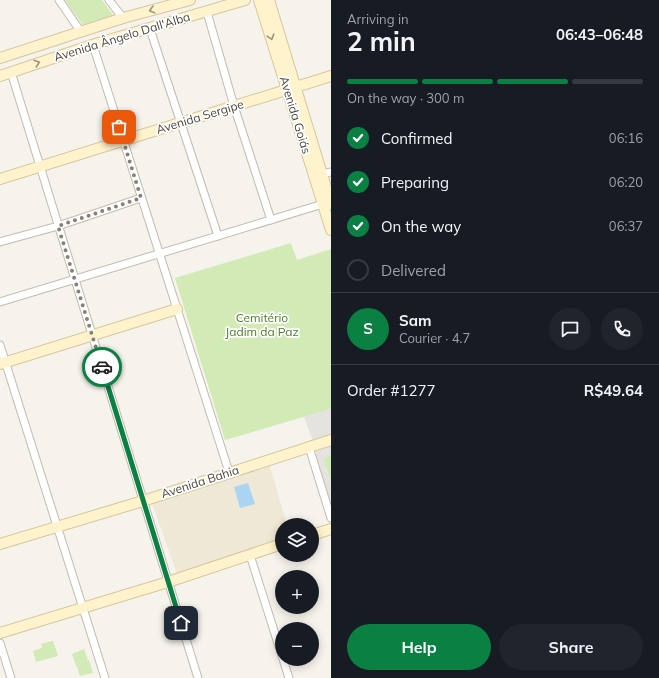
<!DOCTYPE html>
<meta charset="utf-8">
<style>
:root{--surface:#171b24;--page:#20242c;--text:#f1f3f6;--muted:#9ea1a6;--line:#363941;--accent:#0b8043}
body{margin:0;font-family:Mulish,sans-serif;background:var(--page);color:var(--text);height:100vh;display:flex;flex-direction:column;font-size:15px;white-space:nowrap}
*{box-sizing:border-box;margin:0}
p{font-size:13px;color:var(--muted)}
.icon{flex:none;width:22px;height:22px;fill:none;stroke:currentColor;stroke-width:2;stroke-linecap:round;stroke-linejoin:round}
.map{position:relative;flex:1;overflow:hidden}
.panel{display:flex;flex-direction:column;background:var(--surface);width:328px}
.panel>*{flex:none}
.buttons{position:absolute;left:275px;top:518px;display:grid;gap:8px}
.buttons a{display:grid;place-items:center;width:44px;height:44px;border-radius:50%;background:var(--surface);box-shadow:0 2px 10px #0003;font-size:20px}
.pin{position:absolute;display:grid;place-items:center;width:34px;height:34px;color:#fff;margin:-17px;border-radius:8px;box-shadow:0 2px 6px #0006}
.courier{position:absolute;display:grid;place-items:center;width:40px;height:40px;margin:-20px;border:3px solid #0b8043;border-radius:50%;background:#fff;color:#222;box-shadow:0 1px 5px #0007}
.headline em{font-style:normal;font-weight:700}
.headline div{display:flex;flex-direction:column-reverse}
.headline{display:flex;align-items:center;justify-content:space-between;height:68px;padding:0 16px}
h1{font-size:26px;font-weight:700;line-height:30px}
.bar{display:grid;grid-template-columns:repeat(4,1fr);gap:6px 4px;align-content:center;height:48px;padding:0 16px}
.bar i{height:5px;border-radius:3px;background:var(--line)}
.bar .on{background:var(--accent)}
.bar p{grid-column:span 4}
.line{display:flex;align-items:center;gap:10px;padding:0 16px;border-top:1px solid var(--line)}
.line div{flex:1}
.round{display:grid;place-items:center;flex:none;width:42px;height:42px;border-radius:21px;background:var(--page)}
ol{padding:0 16px;list-style:none}
li{display:flex;align-items:center;gap:12px;height:44px}
li p{margin-inline-start:auto}
li .icon{padding:4px;border-radius:50%;background:var(--accent);color:#fff;stroke-width:4}
li:last-child{color:var(--muted)}
li i{width:22px;height:22px;border:2px solid var(--line);border-radius:50%}
.primary-button{display:flex;gap:8px;margin-top:auto;padding:8px 16px}
.primary-button a{flex:1;height:46px;border-radius:24px;background:var(--accent);color:#fff;font-size:16px;font-weight:700;line-height:46px;text-align:center}
.primary-button a+a{background:var(--page);color:var(--text)}
main{display:flex;flex:1;min-height:0}
.map>svg:first-child{display:block}
.education{fill:#efe8d6}
.green{fill:#d2eab5}
.parking{fill:#e5e3e0}
.water{fill:#a9d4f2}
.lines{fill:none;stroke-linecap:round;stroke-linejoin:round}
.street-casing{stroke:#c2bbae;stroke-width:9}
.secondary-casing{stroke:#d6c79b;stroke-width:12}
.street{stroke:#fff;stroke-width:7}
.secondary{stroke:#fff3cd;stroke-width:10}
.oneway{stroke:#9c937c}
.done{stroke:#878178;stroke-width:4;stroke-dasharray:0 7.2}
.route{stroke:#0b8043;stroke-width:5}
.labels{text-anchor:middle;stroke-width:3.5;stroke-linejoin:round;paint-order:stroke}
.street-label{font-size:12px;fill:#4b4439;stroke:#fff}
.park-label{font-size:12px;fill:#4a7f2a;stroke:#fff}
</style>
<main>
<div class="map">
<svg width="331" height="678" viewBox="0 0 331 678">
<rect width="100%" height="100%" fill="#f6f3ec"/>
<polygon class="education" points="270,466 287,525 282,525 282,539 177,574 152,503"/>
<g class="green">
<polygon points="65,0 102,0 116,19 85,28"/>
<polygon points="291,243 297,260 331,249 331,409 225,440 175,278"/>
<polygon points="331,455 331,482 323,458"/>
<polygon points="53,641 58,656 36,662 33,651 42,648 41,644"/>
<polygon points="84,649 88,660 77,664 89,660 93,673 80,676 72,654"/>
</g>
<g class="parking">
<polygon points="331,409 331,436 313,441 304,417"/>
<polygon points="331,445 331,455 323,458 331,484 331,503 314,451"/>
</g>
<polygon class="water" points="248,483 255,504 240,508 234,487"/>
<g class="lines">
<g class="street-casing">
<g id="street">
<polyline points="59,0 81,32"/>
<polyline points="109,0 123,18"/>
<polyline points="207,12 234,106 271,220"/>
<polyline points="150,29 218,236"/>
<polyline points="93,45 229,472"/>
<polyline points="11,72 198,678"/>
<polyline points="322,174 331,172"/>
<polyline points="0,242 58,226 141,198"/>
<polyline points="0,302 323,204"/>
<polyline points="0,345 105,678"/>
<polyline points="309,447 331,518"/>
<polyline points="250,555 282,656"/>
<polyline points="0,643 11,678"/>
<polyline points="283,659 289,678"/>
</g>
</g>
<g class="secondary-casing">
<g id="secondary">
<polyline points="259,0 331,230"/>
<polyline points="269,0 331,204"/>
<polyline points="0,58 123,18 190,0"/>
<polyline points="0,76 95,44 245,0"/>
<polyline points="0,179 331,76"/>
<polyline points="0,364 177,309"/>
<polyline points="312,535 331,529"/>
<polyline points="0,544 143,501 331,440"/>
<polyline points="0,633 168,582 282,544"/>
</g>
</g>
<use href="#street" class="street"/>
<use href="#secondary" class="secondary"/>
</g>
<defs><path id="oneway-chevron" d="M-2-3.5L2.5 0L-2 3.5" fill="none" stroke-width="1.6" stroke-linecap="round" stroke-linejoin="round"/></defs>
<g class="oneway">
<use href="#oneway-chevron" transform="translate(152 10) rotate(165)"/>
<use href="#oneway-chevron" transform="translate(271 37) rotate(73)"/>
<use href="#oneway-chevron" transform="translate(37 63) rotate(-19)"/>
</g>
<g class="lines">
<polyline class="done" points="102,367 58,226 141,198 119,127"/>
<polyline class="route" points="102,367 181,623"/>
</g>
<g class="labels">
<g class="street-label">
<text transform="translate(122 37) rotate(-17)" y="4">Avenida Ângelo Dall'Alba</text>
<text transform="translate(295 115) rotate(73)" y="4">Avenida Goiás</text>
<text transform="translate(200 117) rotate(-17)" y="4">Avenida Sergipe</text>
<text transform="translate(200 482) rotate(-18)" y="4">Avenida Bahia</text>
</g>
<g class="park-label">
<text x="262" y="322">Cemitério<tspan x="262" dy="14">Jadim da Paz</tspan></text>
</g>
</g>
</svg>
<div class="buttons">
<a><svg class="icon" aria-label="layers" viewBox="0 0 24 24"><path d="M12 4l9 5-9 5-9-5zM3 14l9 5 9-5"/></svg></a>
<a>+</a>
<a>−</a>
</div>
<div class="pin" style="left:119px;top:127px;background:#ea580c"><svg class="icon" aria-label="bag" viewBox="0 0 24 24"><path d="M5 8h14l-1 12H6zM9 8a3 3 0 0 1 6 0"/></svg></div>
<div class="pin" style="left:181px;top:623px;background:#1f2937"><svg class="icon" aria-label="home" viewBox="0 0 24 24"><path d="M3 11l9-7 9 7M6 9v11h12V9"/></svg></div>
<div class="courier" style="left:102px;top:367px"><svg class="icon" aria-label="car" viewBox="0 0 24 24"><path d="M5 17H2v-5l4-1 3-4h7l3 4 3 1v5h-3M9 17h6M6 11h13"/><circle cx="7" cy="17" r="2"/><circle cx="17" cy="17" r="2"/></svg></div>
</div>
<section class="panel">
<div class="headline"><div><h1>2 min</h1><p>Arriving in</p></div><em>06:43–06:48</em></div>
<div class="bar"><i class="on"></i><i class="on"></i><i class="on"></i><i></i><p>On the way · 300 m</p></div>
<ol>
<li><svg class="icon" aria-label="check" viewBox="0 0 24 24"><path d="M5 12l5 5 9-10"/></svg>Confirmed<p>06:16</p></li>
<li><svg class="icon" aria-label="check" viewBox="0 0 24 24"><path d="M5 12l5 5 9-10"/></svg>Preparing<p>06:20</p></li>
<li><svg class="icon" aria-label="check" viewBox="0 0 24 24"><path d="M5 12l5 5 9-10"/></svg>On the way<p>06:37</p></li>
<li><i></i>Delivered</li>
</ol>
<div class="line" style="height:72px"><b class="round" style="background:var(--accent);color:#fff">S</b><div><b>Sam</b><p>Courier · 4.7</p></div><a class="round"><svg class="icon" aria-label="chat" viewBox="0 0 24 24"><path d="M4 5h16v11H9l-5 4z"/></svg></a><a class="round"><svg class="icon" aria-label="phone" viewBox="0 0 24 24"><path d="M5 4h4l2 5-3 2q2 4 5 5l2-3 5 2v4C11 20 4 13 5 4z"/></svg></a></div>
<div class="line" style="height:52px"><div>Order #1277</div><b>R$49.64</b></div>
<div class="primary-button"><a>Help</a><a>Share</a></div>
</section>
</main>
